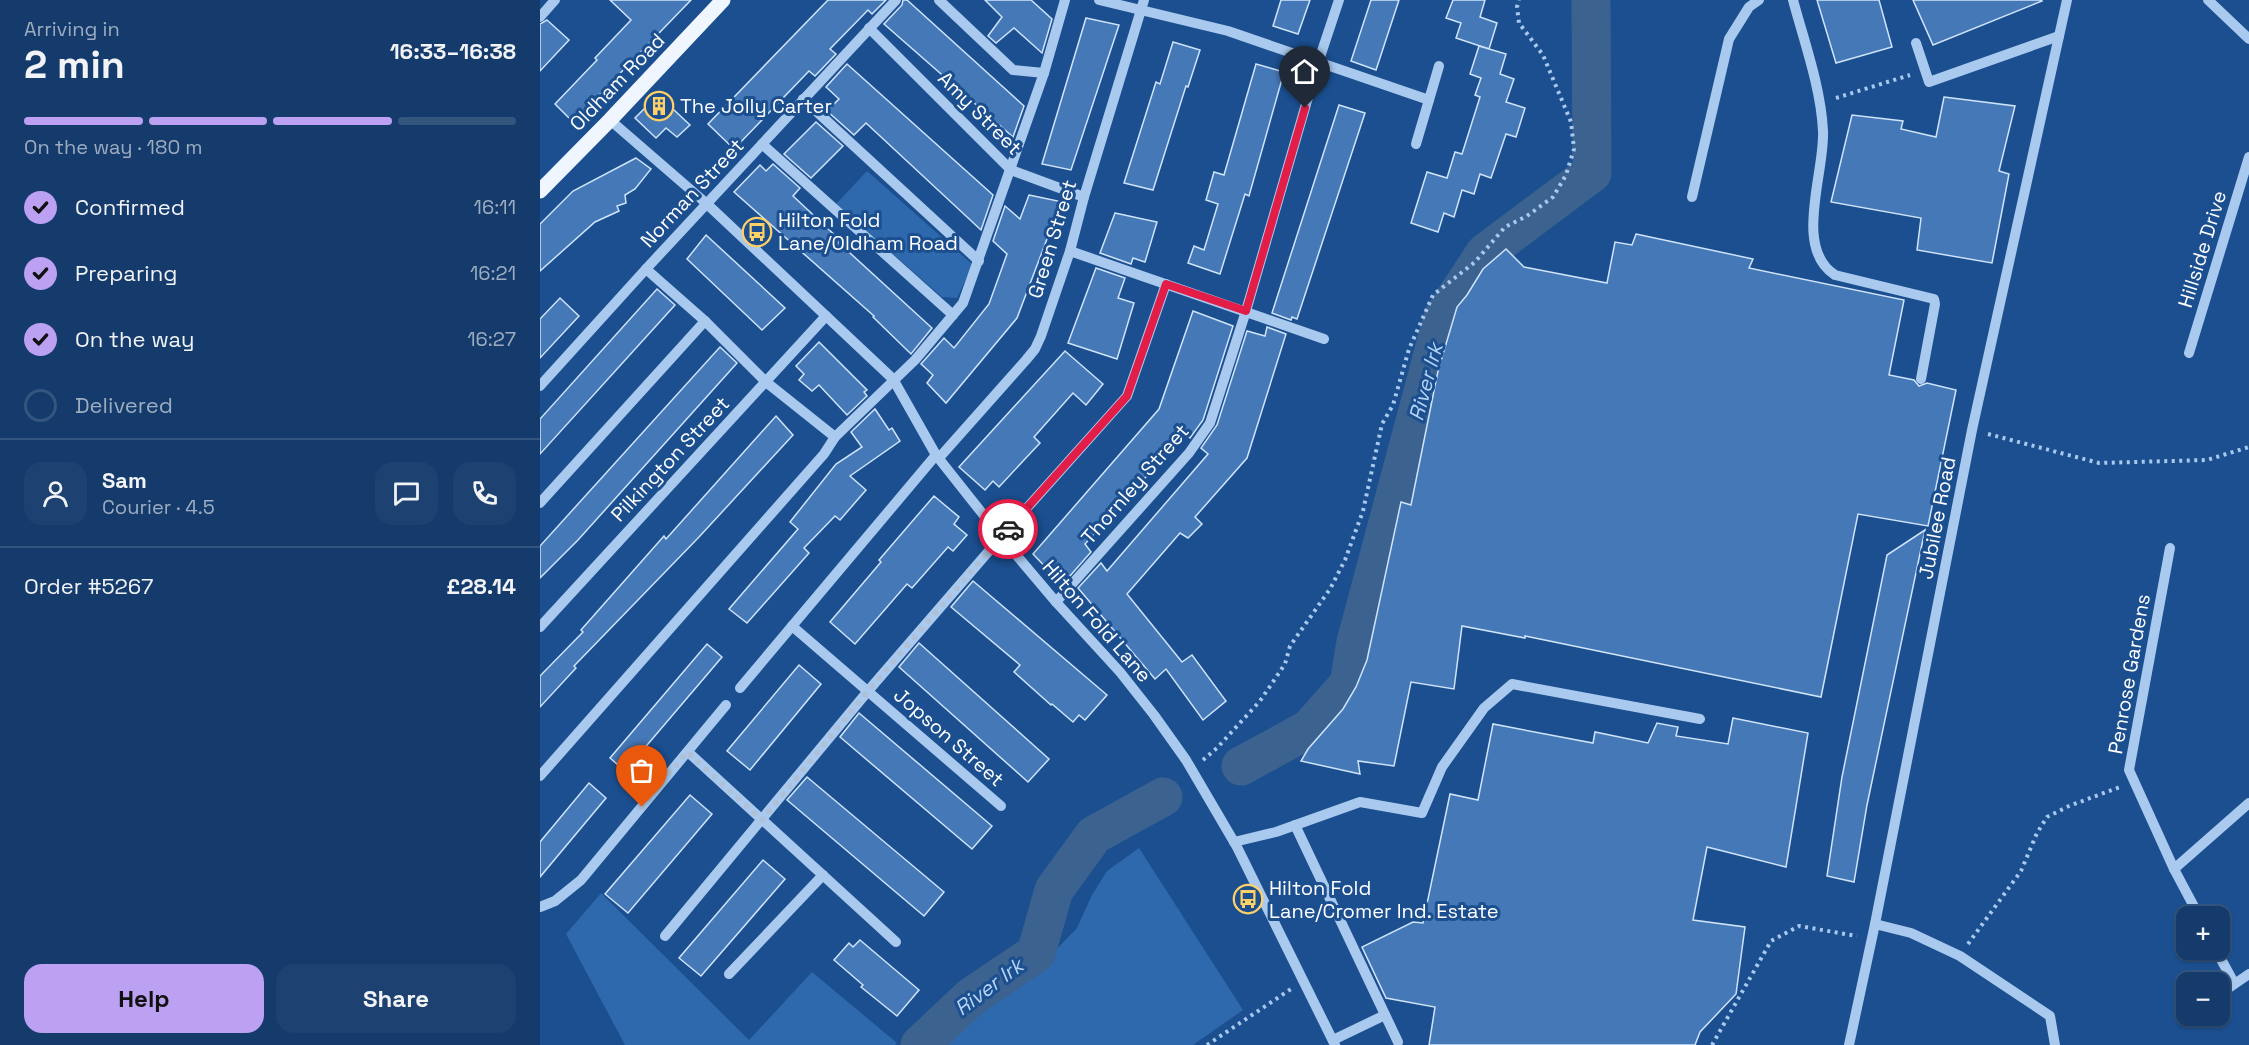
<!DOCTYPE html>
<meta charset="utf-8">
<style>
:root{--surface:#143b6b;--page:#1d4271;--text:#f1f3f6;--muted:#9dadc1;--line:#33557e;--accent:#bca0f2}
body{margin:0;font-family:"Space Grotesk",sans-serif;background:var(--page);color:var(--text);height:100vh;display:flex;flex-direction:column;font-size:22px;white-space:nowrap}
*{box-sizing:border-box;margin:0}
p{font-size:20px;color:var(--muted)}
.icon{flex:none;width:33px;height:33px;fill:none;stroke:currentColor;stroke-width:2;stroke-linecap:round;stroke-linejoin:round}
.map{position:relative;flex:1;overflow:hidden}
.sheet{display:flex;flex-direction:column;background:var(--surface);width:540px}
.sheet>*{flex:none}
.tools{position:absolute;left:1636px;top:906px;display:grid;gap:12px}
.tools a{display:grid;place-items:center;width:54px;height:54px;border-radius:12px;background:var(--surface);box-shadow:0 2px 4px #0004,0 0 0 2px var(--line);font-size:30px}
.pin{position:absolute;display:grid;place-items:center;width:51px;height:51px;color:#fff;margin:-62px -26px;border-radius:50% 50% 50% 0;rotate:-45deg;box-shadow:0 0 6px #0007}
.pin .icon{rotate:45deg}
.courier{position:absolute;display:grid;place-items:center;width:60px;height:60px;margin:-30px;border:4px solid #e11d48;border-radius:50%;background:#fff;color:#222;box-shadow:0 2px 8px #0007}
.overview em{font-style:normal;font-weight:800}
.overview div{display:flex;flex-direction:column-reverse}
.overview{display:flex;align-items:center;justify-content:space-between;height:102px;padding:0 24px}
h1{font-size:39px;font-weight:800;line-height:45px}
.bar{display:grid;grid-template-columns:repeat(4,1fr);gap:9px 6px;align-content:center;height:72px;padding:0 24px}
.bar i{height:8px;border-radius:4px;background:var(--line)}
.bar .on{background:var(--accent)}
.bar p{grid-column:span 4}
.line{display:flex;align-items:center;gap:15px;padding:0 24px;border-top:2px solid var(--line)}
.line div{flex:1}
.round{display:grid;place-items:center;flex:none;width:63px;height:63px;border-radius:18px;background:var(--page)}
ol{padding:0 24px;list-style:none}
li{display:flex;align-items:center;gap:18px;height:66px}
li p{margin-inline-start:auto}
li .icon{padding:6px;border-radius:50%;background:var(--accent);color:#111;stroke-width:4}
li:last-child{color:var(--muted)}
li i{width:33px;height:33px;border:3px solid var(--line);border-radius:50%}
.primary-button{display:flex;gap:12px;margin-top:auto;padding:12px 24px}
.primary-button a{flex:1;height:69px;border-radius:18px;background:var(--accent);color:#111;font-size:24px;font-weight:800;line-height:69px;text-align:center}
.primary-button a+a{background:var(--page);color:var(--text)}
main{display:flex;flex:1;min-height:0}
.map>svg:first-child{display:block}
.green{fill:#2e69ad}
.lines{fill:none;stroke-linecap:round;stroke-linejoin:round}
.river{stroke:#3c6290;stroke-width:39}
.building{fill:#4478b7;stroke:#cfe3fa;stroke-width:1.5}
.path{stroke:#a9c9ee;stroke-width:4;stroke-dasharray:3 4.5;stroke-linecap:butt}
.minor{stroke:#a9c9ee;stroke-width:10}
.major{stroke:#f0f6ff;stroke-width:15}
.done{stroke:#afc1d8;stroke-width:6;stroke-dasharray:0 10.8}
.route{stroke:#e11d48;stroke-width:8}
.labels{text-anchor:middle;stroke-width:6;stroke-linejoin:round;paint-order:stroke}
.street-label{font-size:20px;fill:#fff;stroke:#1b4f8f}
.poi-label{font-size:20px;fill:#fff;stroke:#1b4f8f;text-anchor:start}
.water-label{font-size:21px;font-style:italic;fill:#b5d3f5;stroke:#1b4f8f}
</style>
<main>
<section class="sheet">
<div class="overview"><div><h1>2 min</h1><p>Arriving in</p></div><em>16:33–16:38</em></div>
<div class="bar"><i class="on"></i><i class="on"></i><i class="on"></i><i></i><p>On the way · 180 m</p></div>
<ol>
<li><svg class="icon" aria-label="check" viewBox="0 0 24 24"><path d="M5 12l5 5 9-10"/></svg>Confirmed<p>16:11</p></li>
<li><svg class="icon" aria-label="check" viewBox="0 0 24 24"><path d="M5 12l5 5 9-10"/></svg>Preparing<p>16:21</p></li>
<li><svg class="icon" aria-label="check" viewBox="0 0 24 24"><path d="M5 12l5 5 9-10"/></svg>On the way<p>16:27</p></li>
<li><i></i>Delivered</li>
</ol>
<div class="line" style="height:108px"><a class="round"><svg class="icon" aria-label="person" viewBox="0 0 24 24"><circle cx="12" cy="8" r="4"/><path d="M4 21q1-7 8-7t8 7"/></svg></a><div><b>Sam</b><p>Courier · 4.5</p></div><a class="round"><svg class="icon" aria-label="chat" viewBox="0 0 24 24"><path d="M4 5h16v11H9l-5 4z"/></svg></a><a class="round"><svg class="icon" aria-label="phone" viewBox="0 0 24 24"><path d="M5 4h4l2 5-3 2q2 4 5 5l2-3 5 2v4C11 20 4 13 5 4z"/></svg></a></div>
<div class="line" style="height:78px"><div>Order #5267</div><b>£28.14</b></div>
<div class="primary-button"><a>Help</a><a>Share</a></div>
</section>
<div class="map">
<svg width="1709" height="1045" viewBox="0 0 1709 1045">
<rect width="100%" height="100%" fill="#1b4f8f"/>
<g class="green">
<polygon points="327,171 433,265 417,298 402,297 296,204"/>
<polygon points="599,848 703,1010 653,1045 398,1045 510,956 537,928 552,895 567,871"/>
<polygon points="61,893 209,1040 272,972 357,1043 355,1045 85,1045 26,934"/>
</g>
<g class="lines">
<g class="river">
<polyline points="701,766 769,729 809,684 816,642 903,317 945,253 1052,173 1051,0"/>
<polyline points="380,1045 431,997 496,953 514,890 554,835 623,797"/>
</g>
</g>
<g class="building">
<polygon points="70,0 151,0 33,122 15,104 57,60 55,58 91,20"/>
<polygon points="288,0 346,0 332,14 328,10 290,49 296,54 275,76 269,71 194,149 168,124"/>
<polygon points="363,0 367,0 484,106 473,137 344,24 362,5"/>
<polygon points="445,0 491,0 512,19 502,53 474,28 456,43 448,36 462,17"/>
<polygon points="741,0 770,0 758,34 733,26"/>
<polygon points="831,0 859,0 836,70 811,61"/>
<polygon points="913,0 945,0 940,17 957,23 949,49 916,38 921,23 906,18"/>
<polygon points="1277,0 1339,0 1352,47 1296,63"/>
<polygon points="1373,0 1501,0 1502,1 1393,45"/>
<polygon points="546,18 579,25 531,170 502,164"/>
<polygon points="7,20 29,40 0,71 0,24"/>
<polygon points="633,42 660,50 648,87 646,86 613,190 584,183 616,82 620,84"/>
<polygon points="939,46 966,54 960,74 974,79 966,102 985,108 976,137 966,134 951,178 940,174 934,194 922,190 914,217 904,213 898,232 871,223 887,172 907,178 915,152 922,154 940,97 935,95 941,78 930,74"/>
<polygon points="307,64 453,195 441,230 326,123 314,135 287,111 299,99 286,87"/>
<polygon points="716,64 744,72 709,196 705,194 680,274 648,263 654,246 664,250 678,204 666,200 674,172 684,175"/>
<polygon points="118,95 150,125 137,137 126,128 116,138 95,118"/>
<polygon points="1404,97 1475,106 1459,171 1469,174 1452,263 1377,250 1381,218 1291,202 1312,115 1363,121 1361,129 1396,137"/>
<polygon points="799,105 825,113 757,319 752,317 751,320 732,313"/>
<polygon points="276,122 303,146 271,178 244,154"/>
<polygon points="96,158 111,169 95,189 85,195 86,203 77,206 79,211 55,222 0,271 0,224 33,191"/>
<polygon points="233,164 260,188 253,196 300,240 299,243 392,328 371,354 333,317 334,316 194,192 220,165 226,171"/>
<polygon points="489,195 518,201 518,210 477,318 406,403 387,383 393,375 381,364 404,338 414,348 449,304 467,254 453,241 465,206 480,219"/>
<polygon points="575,213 617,222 605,262 593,258 591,264 560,253"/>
<polygon points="1096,234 1213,259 1209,268 1364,300 1349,375 1374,380 1379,386 1387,383 1416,390 1388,526 1318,514 1281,697 985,636 985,638 922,626 914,689 871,682 854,766 818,761 820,774 761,761 768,749 803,709 816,687 827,660 861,502 871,505 898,371 917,307 927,295 943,269 966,249 984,267 1067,283 1075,242 1092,245"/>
<polygon points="166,235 245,308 222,330 147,259"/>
<polygon points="556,268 585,278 578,298 594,303 577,359 528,343"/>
<polygon points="117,289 135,305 0,454 0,419"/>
<polygon points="20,298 39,316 0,358 0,319"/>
<polygon points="653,311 693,326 663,420 650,438 645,434 545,544 551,552 529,577 522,569 515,577 493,554 619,409"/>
<polygon points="727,327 746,334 707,458 655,517 662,524 648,538 640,533 587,594 642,662 652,655 686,701 663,720 626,669 615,679 538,588 561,563 567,571 668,454 661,448 677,425 707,331 725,336"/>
<polygon points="279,342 327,390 324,392 327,396 307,415 279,385 272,391 259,380 264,374 256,366"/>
<polygon points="180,347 197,363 38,540 0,578 0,546"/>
<polygon points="525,351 563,384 546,405 533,393 494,437 500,443 484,460 459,487 453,481 445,490 419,467"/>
<polygon points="335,409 349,430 352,428 360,441 310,476 326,490 300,520 295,516 264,548 269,553 207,623 189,609 258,529 250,522 296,464 322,447 311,432"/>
<polygon points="236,416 253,435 159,537 34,666 36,668 0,707 0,676 43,632 41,630 124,536 126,539"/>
<polygon points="394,496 419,517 414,524 427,535 413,551 408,547 372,588 367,584 315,644 290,622 341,562 339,560"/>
<polygon points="1385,530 1327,805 1314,882 1287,876 1302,777 1347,555"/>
<polygon points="433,581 567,695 545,720 539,715 533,722 512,704 511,705 474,672 480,665 411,607"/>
<polygon points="379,643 509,759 488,782 359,667"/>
<polygon points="167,644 182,657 85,771 70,758"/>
<polygon points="259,665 281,684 210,770 187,751"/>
<polygon points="319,713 452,826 432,849 300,737"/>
<polygon points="1193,718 1268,733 1246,867 1167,847 1153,920 1205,927 1196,994 1160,1032 1155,1045 889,1045 895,1007 846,998 822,947 873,922 883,923 910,794 938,800 953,724 1053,743 1055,732 1108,743 1117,723 1138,727 1136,736 1188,744"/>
<polygon points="267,777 404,892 384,916 247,800"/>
<polygon points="49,783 66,798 0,877 0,842"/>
<polygon points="150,795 172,814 88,913 65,894"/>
<polygon points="223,860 245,879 161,976 139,958"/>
<polygon points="320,940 379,990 357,1016 321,987 323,985 294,960 309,943 313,947"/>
</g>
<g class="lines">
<g class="path">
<polyline points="1296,98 1370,75"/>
<polyline points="1448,434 1559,463 1667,460 1709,447"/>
<polyline points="663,760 677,748 720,701 745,664 750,646 790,589 805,560 823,511 842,424 853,405 869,349 893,295 935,262 965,227 987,216 1013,197 1026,175 1034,149 1031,122 1003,55 979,23 977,7 979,0"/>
<polyline points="1428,944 1481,871 1497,833 1507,817 1529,806 1580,787"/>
<polyline points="667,1045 751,989"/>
<polyline points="1172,1045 1231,941 1259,926 1317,936"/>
</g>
<g class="minor">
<polyline points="399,0 473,70 504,73"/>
<polyline points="559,0 688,31 889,100"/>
<path d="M1253 0C1264 41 1281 88 1283 131 1285 173 1253 248 1295 275L1394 299 1395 304 1381 379"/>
<polyline points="1668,0 1709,39"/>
<polyline points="0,17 15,0"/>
<polyline points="329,28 471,170 544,197"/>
<polyline points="1376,43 1389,82 1519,36"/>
<polyline points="263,99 439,261"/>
<polyline points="70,120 167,204 353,379 396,455 461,537 516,602 580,672 614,715 646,760 697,847 795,1045"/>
<polyline points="222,144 413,315"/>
<polyline points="876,144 899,66"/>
<polyline points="1152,197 1189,39 1209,7 1219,0"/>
<polyline points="530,251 784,339"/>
<polyline points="106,269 165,321 226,382 295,437"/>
<polyline points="1649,353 1709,157"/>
<polyline points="0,386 106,269 356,0"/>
<polyline points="399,458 486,360 495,349 501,336 530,251 544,197 604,0"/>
<polyline points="0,503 165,321"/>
<polyline points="1630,548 1589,770 1634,869 1659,916"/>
<polyline points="516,602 649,453 670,423 706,311 778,63 799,0"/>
<polyline points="252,626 461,806"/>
<polyline points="0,627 286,316"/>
<polyline points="200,688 396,455"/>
<polyline points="148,752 356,942"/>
<polyline points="0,776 284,454 295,437 375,360 423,303 504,73 525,0"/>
<polyline points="755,825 858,1042"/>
<polyline points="694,842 736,832 820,802 882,813 902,767 944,708 972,684 1160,719"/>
<polyline points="1634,869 1709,803"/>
<polyline points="0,907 15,901 41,880 186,705"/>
<polyline points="1335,924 1371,933 1420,956 1510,1016 1515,1045"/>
<polyline points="125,936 328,691 461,537 587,396 626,284"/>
<polyline points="1676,950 1694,983"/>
<polyline points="189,974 283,875"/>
<polyline points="1680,994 1709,974"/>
<polyline points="793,1040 845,1015"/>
<polyline points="1309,1045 1335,924 1432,430 1527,0"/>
</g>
<polyline class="major" points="0,191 70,120 183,0"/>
</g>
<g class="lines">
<polyline class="done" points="102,807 147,752 222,820 328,691 468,529"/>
<polyline class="route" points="468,529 587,396 626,284 706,311 765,108"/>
</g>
<defs>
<g id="building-ring" transform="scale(1.5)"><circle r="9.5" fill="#1b4f8f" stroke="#ffd166" stroke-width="1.5"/><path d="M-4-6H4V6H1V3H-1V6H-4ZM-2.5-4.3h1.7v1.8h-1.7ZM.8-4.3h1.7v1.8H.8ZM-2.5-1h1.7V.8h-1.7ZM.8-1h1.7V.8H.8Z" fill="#ffd166"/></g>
<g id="bus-ring" transform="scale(1.5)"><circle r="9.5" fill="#1b4f8f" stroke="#ffd166" stroke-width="1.5"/><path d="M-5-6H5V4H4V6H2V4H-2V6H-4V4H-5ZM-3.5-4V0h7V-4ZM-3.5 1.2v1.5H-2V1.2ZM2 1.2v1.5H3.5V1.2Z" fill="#ffd166"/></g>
</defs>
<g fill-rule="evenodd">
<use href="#building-ring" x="119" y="106"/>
<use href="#bus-ring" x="217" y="232"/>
<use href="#bus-ring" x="708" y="899"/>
</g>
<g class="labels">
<g class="street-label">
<text transform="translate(77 82) rotate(-46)" y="7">Oldham Road</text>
<text transform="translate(440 113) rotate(45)" y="7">Amy Street</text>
<text transform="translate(152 193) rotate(-47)" y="7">Norman Street</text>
<text transform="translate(512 239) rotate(-73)" y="7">Green Street</text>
<text transform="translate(1662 249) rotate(-73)" y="7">Hillside Drive</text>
<text transform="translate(130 459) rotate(-47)" y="7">Pilkington Street</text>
<text transform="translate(595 484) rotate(-49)" y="7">Thornley Street</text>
<text transform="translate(1397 518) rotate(-79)" y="7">Jubilee Road</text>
<text transform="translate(557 621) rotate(49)" y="7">Hilton Fold Lane</text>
<text transform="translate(1589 674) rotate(-80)" y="7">Penrose Gardens</text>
<text transform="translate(409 737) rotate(41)" y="7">Jopson Street</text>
</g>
<g class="poi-label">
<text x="140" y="113">The Jolly Carter</text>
<text x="238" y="227">Hilton Fold<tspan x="238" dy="23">Lane/Oldham Road</tspan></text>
<text x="729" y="895">Hilton Fold<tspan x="729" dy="23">Lane/Cromer Ind. Estate</tspan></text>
</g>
<g class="water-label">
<text transform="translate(886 382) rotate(-75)" y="7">River Irk</text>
<text transform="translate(449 987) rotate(-37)" y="7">River Irk</text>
</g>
</g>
</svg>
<div class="tools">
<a>+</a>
<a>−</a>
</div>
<div class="pin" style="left:102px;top:807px;background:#ea580c"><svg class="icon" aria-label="bag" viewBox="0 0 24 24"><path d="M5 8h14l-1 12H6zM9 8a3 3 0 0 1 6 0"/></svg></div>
<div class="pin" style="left:765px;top:108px;background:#1f2937"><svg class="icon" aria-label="home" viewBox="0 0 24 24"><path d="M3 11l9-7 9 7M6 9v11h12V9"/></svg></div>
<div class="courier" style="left:468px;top:529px"><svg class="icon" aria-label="car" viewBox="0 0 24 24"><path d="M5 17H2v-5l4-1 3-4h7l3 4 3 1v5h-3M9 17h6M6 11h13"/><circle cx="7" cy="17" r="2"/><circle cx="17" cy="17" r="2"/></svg></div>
</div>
</main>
